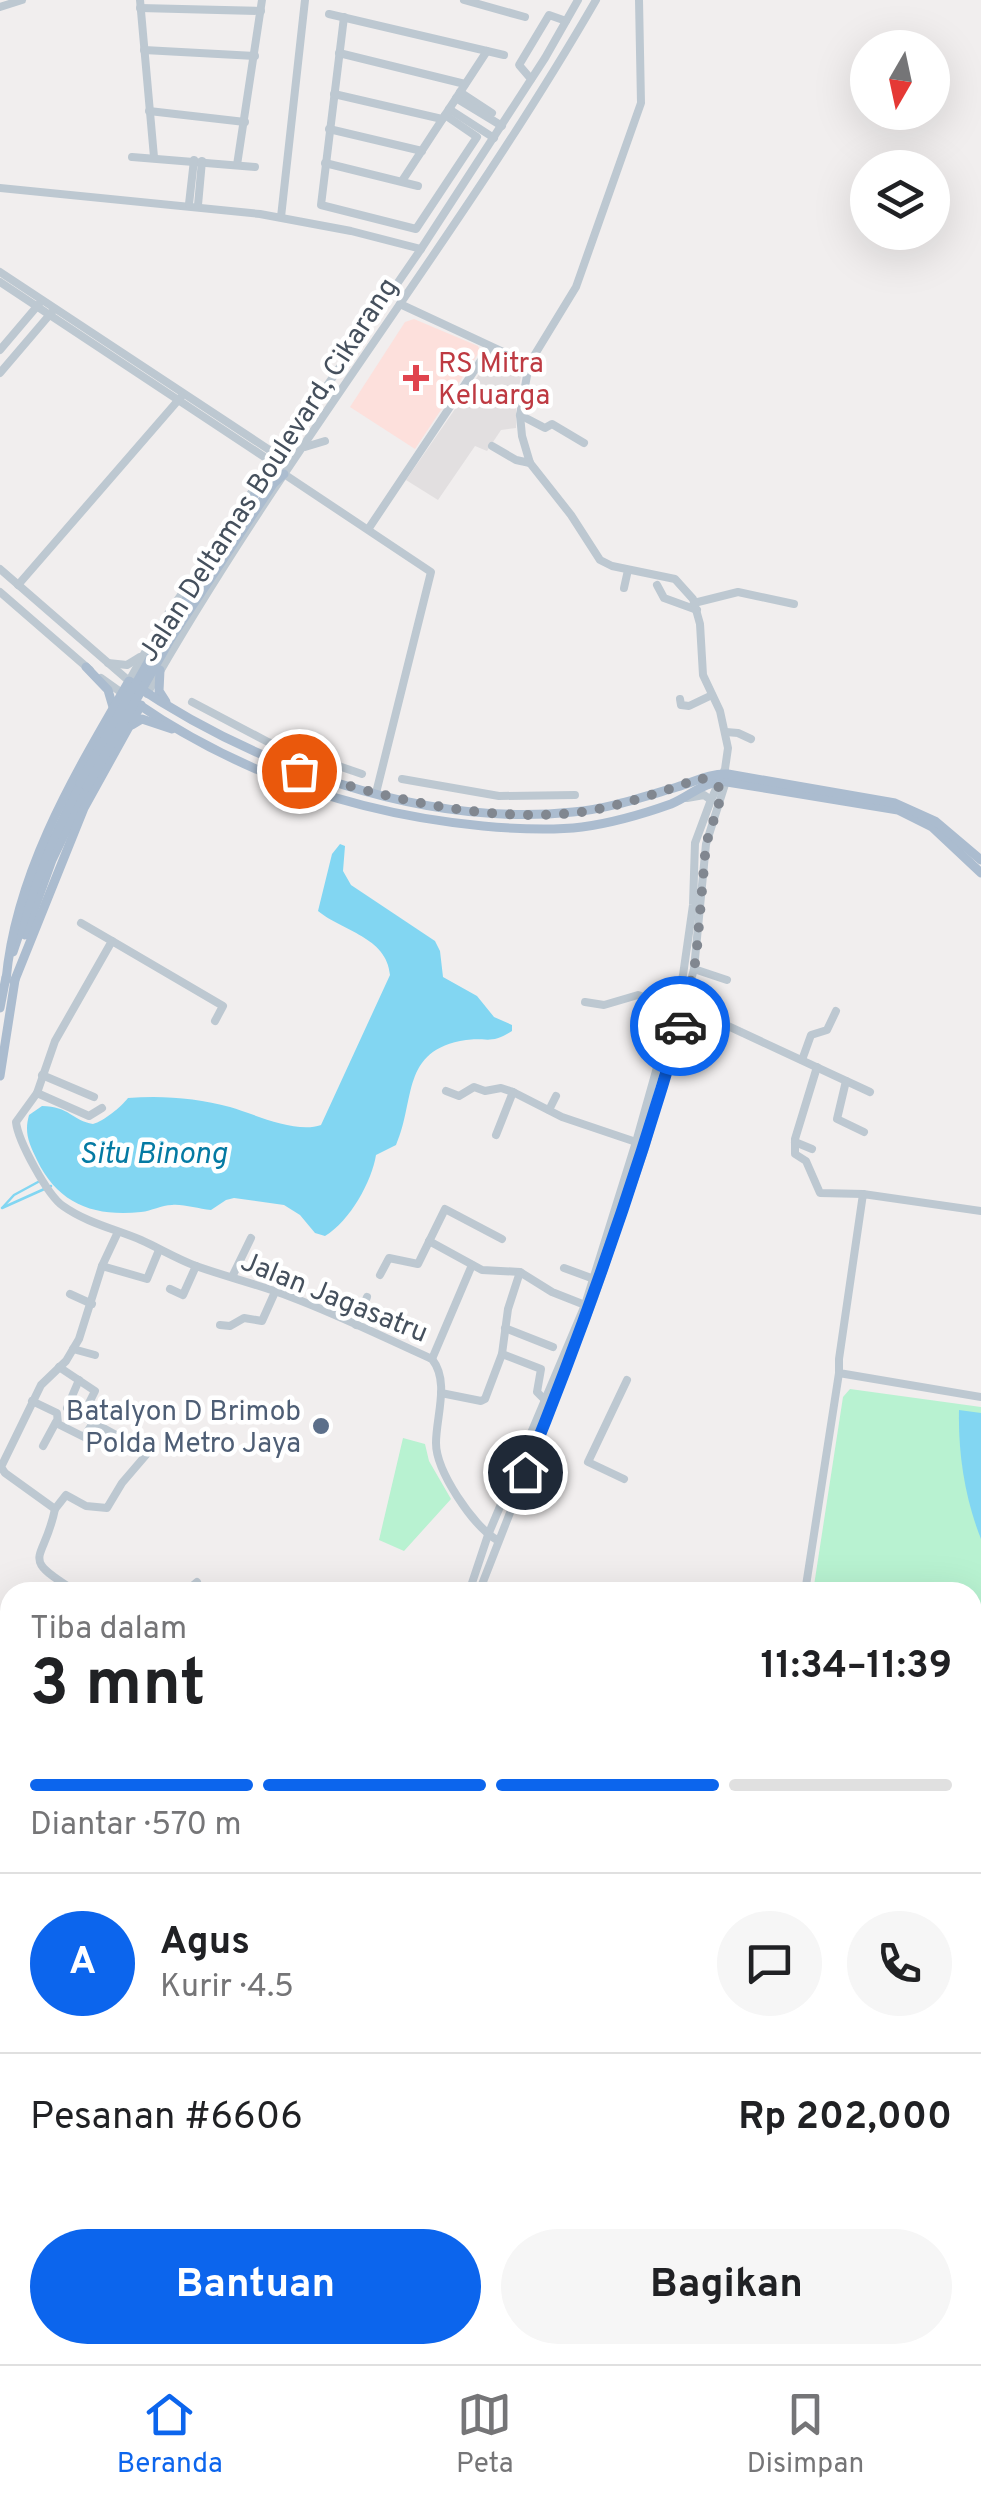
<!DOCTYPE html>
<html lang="id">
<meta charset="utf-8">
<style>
:root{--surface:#fff;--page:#f6f6f6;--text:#202124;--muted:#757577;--line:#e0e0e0;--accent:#0c65ed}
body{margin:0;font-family:Overpass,sans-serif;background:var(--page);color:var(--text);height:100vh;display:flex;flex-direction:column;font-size:38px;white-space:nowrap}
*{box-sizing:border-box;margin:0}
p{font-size:32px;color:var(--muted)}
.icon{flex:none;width:55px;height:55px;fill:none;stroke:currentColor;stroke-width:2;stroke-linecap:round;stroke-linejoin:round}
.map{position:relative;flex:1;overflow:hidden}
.side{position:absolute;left:0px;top:1582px;width:982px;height:782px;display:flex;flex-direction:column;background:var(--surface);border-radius:30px 30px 0 0;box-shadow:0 10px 40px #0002}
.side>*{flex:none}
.needle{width:65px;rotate:189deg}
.fabs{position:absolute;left:850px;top:30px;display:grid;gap:20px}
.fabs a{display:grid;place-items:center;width:100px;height:100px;border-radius:50%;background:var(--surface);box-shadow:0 10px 40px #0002;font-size:50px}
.pin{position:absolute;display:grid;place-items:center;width:85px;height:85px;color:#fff;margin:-42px;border:5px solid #fff;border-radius:50%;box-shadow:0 2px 10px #0007}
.courier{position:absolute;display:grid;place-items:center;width:100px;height:100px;margin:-50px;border:8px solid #0c65ed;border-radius:50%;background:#fff;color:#222;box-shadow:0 2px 12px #0007}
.summary em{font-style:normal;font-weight:700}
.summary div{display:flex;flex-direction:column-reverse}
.summary{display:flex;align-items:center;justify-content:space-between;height:170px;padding:0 30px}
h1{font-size:65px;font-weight:700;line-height:75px}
.bar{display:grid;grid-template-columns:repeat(4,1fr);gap:15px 10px;align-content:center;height:120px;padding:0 30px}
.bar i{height:12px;border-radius:8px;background:var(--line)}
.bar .on{background:var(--accent)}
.bar p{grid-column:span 4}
.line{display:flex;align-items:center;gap:25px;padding:0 30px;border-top:2px solid var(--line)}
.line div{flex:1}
.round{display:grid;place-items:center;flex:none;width:105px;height:105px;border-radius:52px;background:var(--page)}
.button{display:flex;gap:20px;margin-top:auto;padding:20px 30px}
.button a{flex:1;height:115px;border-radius:60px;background:var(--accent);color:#fff;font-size:40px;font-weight:700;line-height:115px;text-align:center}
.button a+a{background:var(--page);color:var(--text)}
.tab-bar{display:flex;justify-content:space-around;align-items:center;height:140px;border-top:2px solid var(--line);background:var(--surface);font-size:28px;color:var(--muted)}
.tab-bar a{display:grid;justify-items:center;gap:5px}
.tab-bar .on{color:var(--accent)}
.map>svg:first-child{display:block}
.education{fill:#e2dfe0}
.medical{fill:#fde0dc}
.green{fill:#b8f2d1}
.water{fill:#82d6f2}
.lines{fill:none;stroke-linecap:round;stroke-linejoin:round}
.stream{stroke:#82d6f2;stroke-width:2.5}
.highway-casing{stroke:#6d89ac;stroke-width:14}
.minor{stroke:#bdc8d1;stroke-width:8}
.major{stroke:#abbccf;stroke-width:9}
.highway{stroke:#829ec1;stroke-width:11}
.rail-casing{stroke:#afb3b9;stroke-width:6}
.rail{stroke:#fff;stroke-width:2.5;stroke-dasharray:8;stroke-linecap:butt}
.major-bridge{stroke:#abbccf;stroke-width:9}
.done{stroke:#818790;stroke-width:10;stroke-dasharray:0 18}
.route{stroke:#0c65ed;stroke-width:12}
.health-dot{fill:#e0444e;stroke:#fff;stroke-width:4}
.service-dot{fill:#5c6f8a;stroke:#fff;stroke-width:4}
.labels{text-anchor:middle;stroke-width:9;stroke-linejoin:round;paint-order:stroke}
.health-label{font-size:28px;fill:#be3a42;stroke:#fff;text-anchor:start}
.street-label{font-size:28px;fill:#45505d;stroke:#fff}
.service-label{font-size:28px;fill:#4e5e75;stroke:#fff;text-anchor:end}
.water-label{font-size:30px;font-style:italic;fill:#047aa3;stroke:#fff}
</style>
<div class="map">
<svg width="981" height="2364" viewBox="0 0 981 2364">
<rect width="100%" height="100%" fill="#f1eeee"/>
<polygon class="education" points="493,354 523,366 516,403 516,428 501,430 487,451 475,446 438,500 406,480"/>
<polygon class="medical" points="414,319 478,346 480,351 415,449 350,407 405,322"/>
<g class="green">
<polygon points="850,1389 981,1407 981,1728 973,1723 972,1592 813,1592 843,1397"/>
<polygon points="403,1438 425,1444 429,1461 451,1499 404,1551 379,1540"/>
</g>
<g class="water">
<path d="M340 844 345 846 343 871 351 885 435 941 440 951 443 977 477 996 494 1017 512 1025V1031C491 1045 486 1037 466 1040 400 1050 416 1100 396 1145L376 1155C372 1181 350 1221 325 1236L315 1233 300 1215 284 1205 234 1198 226 1200 211 1210C198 1209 184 1204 172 1205 161 1205 152 1211 141 1212 94 1217 58 1204 37 1160 29 1143 24 1133 29 1115L42 1106C69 1106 73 1121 93 1124 104 1121 121 1107 128 1098 161 1095 198 1098 230 1107 254 1114 296 1134 321 1125L390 975C387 937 342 931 318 911L332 854Z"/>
<path d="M959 1410 981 1413V1539C965 1499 958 1454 959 1410Z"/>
</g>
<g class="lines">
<g class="stream">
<polyline points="3,1207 14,1195 38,1182"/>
<polyline points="2,1208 51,1186"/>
</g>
<g class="highway-casing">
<g id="highway">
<polyline points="0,1819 10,1826"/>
<polyline points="0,1836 10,1841"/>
<polyline points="0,1845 10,1851"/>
<polyline points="0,1855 10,1861"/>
<polyline points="0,1917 10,1914"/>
<polyline points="931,2355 947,2364"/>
<polyline points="950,2355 966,2364"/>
</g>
</g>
<g class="minor">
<polyline points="140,0 154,157"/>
<polyline points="464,0 525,17"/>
<polyline points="639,0 641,103 576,287 529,364 520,415 522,436 530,463 571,515 600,560 612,566 675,579 693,599 700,624 703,675 720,711 728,748 725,769 711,800"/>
<polyline points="0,7 22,0"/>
<polyline points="140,8 261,11"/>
<polyline points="329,14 504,55"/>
<polyline points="344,17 321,205 416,229 477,137 445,115"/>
<polyline points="144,50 255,56"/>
<polyline points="339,53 465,84"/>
<polyline points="531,79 519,65 549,15 566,21"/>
<polyline points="460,92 492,113"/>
<polyline points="334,94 442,119"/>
<polyline points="456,98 502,126"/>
<polyline points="449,109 494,138"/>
<polyline points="149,111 245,122"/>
<polyline points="329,129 422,151"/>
<polyline points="132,157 255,167"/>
<polyline points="325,163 418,186"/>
<polyline points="237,165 262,0"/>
<polyline points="402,181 487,51"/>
<polyline points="0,188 260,214 351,231 421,249"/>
<polyline points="189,204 194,160"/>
<polyline points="198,205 202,161"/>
<polyline points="281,217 305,0"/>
<polyline points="0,272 280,457"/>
<polyline points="0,282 275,464"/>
<polyline points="400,304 529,364"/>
<polyline points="0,350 39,304"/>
<polyline points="0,373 52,312"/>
<polyline points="520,415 545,428 552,424 584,443"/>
<polyline points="492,446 516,460 530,463"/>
<polyline points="305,447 325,441"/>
<polyline points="269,470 421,249 545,58 578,0"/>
<polyline points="284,474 431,572 376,793"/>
<polyline points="369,528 490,347"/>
<polyline points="0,569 129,681 161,624 251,493"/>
<polyline points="18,585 181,397"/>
<polyline points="657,585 664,598 697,610"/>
<polyline points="624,588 628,570"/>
<polyline points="0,592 90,670"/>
<polyline points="694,603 738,592 794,604"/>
<polyline points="108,663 127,665 140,657"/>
<polyline points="101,678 122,693"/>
<path d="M147 694C283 454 458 239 596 0"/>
<polyline points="680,699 681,705 689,706 712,695"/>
<polyline points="192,702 268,742 362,774"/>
<polyline points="726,732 738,733 751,739"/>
<polyline points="402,779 499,796 575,795"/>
<polyline points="81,923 112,941"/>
<polyline points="694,969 727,980"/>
<polyline points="585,1002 604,1005 638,995 674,1007"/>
<polyline points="685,1006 870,1092"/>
<path d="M215 1021 223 1006 112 941 55 1041 37 1093 16 1122C18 1141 48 1196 63 1206 87 1223 115 1229 141 1240 159 1248 177 1259 196 1266 227 1277 260 1285 291 1297 339 1315 385 1338 432 1359 450 1382 436 1416 436 1443 436 1471 473 1526 497 1540"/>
<polyline points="802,1060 811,1035 827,1030 836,1011"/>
<polyline points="817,1067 795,1139 795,1154 806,1161 820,1193 863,1194"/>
<polyline points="42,1075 94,1097"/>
<polyline points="846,1081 837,1119 864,1132"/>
<polyline points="446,1091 459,1096 474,1087 485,1091 501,1088 513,1092 562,1117 636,1142"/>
<polyline points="37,1093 89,1116 102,1108"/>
<polyline points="549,1110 556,1096"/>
<polyline points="496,1135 513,1092"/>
<polyline points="795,1142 812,1149"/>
<polyline points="981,1211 863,1194 839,1359 839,1373 981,1397"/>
<polyline points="429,1241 482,1270 520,1272 552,1292 585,1305"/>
<polyline points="102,1266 147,1279 159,1250"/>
<polyline points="564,1268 594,1279"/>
<polyline points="380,1275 389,1258 418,1264 445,1209 502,1239"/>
<polyline points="232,1277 251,1238"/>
<polyline points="170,1289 183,1295 196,1266"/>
<polyline points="70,1294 92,1304"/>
<polyline points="220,1325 230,1326 244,1318 262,1321 275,1292"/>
<polyline points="356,1325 367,1297"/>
<polyline points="505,1328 553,1347"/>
<polyline points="73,1349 95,1355"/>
<polyline points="502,1354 541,1369 537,1392 545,1400"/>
<polyline points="432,1359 472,1265"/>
<polyline points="59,1367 95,1391 83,1415"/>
<polyline points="441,1393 481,1401 485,1399 502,1354 508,1309 520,1272"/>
<polyline points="32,1401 57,1413 58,1424 84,1437 94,1421"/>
<polyline points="43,1446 56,1422"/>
<polyline points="624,1479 588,1462 627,1380"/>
<polyline points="55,1509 66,1495 86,1506 107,1508 122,1483 146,1455 145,1451 67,1408 79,1380"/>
<path d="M77 1592C17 1555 44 1564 55 1509L5 1473 1 1467 41 1385 66 1361 79 1339 102 1266 117 1234"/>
<polyline points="147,1592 153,1588 160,1592"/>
<polyline points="185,1592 197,1582"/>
<polyline points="469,1592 488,1535 585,1305 636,1142 683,975 693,905 695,843 711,800 704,795 687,798"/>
<polyline points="479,1592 594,1298 646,1145 694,969 706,844 727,778"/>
<polyline points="805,1592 839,1373"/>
<polyline points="972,1854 981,1857"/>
<polyline points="972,1883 979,1890 978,1909 972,1906"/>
<polyline points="972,1923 978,1909"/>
<polyline points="972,1941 981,1945"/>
<polyline points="0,2036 10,2042"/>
<polyline points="0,2296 10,2302"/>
<polyline points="98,2355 112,2364"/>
<polyline points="331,2355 349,2364"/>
<polyline points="648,2355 670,2364"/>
<polyline points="47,2359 54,2355"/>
<polyline points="17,2364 20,2358"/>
<polyline points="190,2364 196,2355"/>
<polyline points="358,2364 364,2356 377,2362"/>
<polyline points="376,2364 381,2359 392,2364"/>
<polyline points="401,2364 406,2357 425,2362 428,2355"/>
<polyline points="691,2364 695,2355"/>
<polyline points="721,2364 726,2355"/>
<polyline points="747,2364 751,2355"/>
</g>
<g class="major">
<polyline points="164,634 273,466"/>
<polyline points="171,638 273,484 284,474"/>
<polyline points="86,667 108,690 113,707"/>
<polyline points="160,670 159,691 166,702"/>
<path d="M132 700C237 773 356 814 483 826 516 829 549 831 582 827 612 823 643 814 671 804 691 796 704 780 727 782L898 810 932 827 981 873"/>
<polyline points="132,725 142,719 172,729"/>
<polyline points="25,935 52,860 87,787"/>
<polyline points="13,952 45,857 80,783"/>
<path d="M6 980C16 871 75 774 129 681 252 765 422 828 573 812 608 809 643 797 677 787 694 782 710 773 728 774L895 803 935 821 981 860"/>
<polyline points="14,982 84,808 141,705"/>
<polyline points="0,1008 6,977"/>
<polyline points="0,1076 15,980"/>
<polyline points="0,2089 10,2096"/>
<polyline points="0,2098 10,2104"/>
<polyline points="475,2355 494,2364"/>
<polyline points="492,2355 511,2364"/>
</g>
<use href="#highway" class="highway"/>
<g class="rail-casing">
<g id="rail">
<polyline points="0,1760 10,1766"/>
<polyline points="972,2334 981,2339"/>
</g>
</g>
<use href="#rail" class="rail"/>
<g class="major-bridge">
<polyline points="80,783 164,634"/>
<polyline points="87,787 171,638"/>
</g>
</g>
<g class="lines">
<path class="done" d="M299 771C385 798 482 822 574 813 617 808 661 792 701 778L718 786 722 794 706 844 696 959 680 1026"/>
<path class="route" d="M525 1472C585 1325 636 1178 680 1026"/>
</g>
<path class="health-dot" d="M411 363h10v10h10v10h-10v10h-10v-10h-10v-10h10z"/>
<circle class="service-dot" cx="321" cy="1426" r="10"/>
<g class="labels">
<g class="health-label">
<text x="438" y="372">RS Mitra<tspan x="438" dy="32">Keluarga</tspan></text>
</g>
<g class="street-label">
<text transform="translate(267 469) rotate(-57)" y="10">Jalan Deltamas Boulevard, Cikarang</text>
<text transform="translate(335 1296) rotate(22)" y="10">Jalan Jagasatru</text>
</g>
<g class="service-label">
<text x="301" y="1420">Batalyon D Brimob<tspan x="301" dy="32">Polda Metro Jaya</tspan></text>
</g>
<g class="water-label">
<text x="153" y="1163">Situ Binong</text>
</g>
</g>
</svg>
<div class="fabs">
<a><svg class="needle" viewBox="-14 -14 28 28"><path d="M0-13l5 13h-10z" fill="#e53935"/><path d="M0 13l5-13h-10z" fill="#757577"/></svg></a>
<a><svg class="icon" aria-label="layers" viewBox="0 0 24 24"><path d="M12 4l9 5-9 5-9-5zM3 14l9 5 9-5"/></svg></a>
</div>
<div class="pin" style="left:299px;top:771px;background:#ea580c"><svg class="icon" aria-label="bag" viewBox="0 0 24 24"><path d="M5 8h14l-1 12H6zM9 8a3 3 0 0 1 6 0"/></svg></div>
<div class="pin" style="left:525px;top:1472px;background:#1f2937"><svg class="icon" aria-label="home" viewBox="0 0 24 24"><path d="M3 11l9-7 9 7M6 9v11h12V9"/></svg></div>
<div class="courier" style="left:680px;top:1026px"><svg class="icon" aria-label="car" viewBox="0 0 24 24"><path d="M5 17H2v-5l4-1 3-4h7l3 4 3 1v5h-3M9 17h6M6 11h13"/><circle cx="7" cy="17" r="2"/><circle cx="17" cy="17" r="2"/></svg></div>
<section class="side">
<div class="summary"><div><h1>3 mnt</h1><p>Tiba dalam</p></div><em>11:34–11:39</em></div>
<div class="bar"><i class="on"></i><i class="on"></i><i class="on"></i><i></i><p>Diantar · 570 m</p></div>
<div class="line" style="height:180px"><b class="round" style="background:var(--accent);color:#fff">A</b><div><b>Agus</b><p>Kurir · 4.5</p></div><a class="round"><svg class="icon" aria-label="chat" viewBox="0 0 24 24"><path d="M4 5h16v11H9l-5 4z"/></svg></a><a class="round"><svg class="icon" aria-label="phone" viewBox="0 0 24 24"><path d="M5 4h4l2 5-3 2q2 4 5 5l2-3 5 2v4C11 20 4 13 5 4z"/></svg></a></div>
<div class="line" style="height:130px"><div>Pesanan #6606</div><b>Rp 202,000</b></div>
<div class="button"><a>Bantuan</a><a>Bagikan</a></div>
</section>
</div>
<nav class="tab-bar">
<a class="on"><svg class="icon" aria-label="home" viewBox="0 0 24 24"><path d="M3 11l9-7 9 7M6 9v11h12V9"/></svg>Beranda</a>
<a><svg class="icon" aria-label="map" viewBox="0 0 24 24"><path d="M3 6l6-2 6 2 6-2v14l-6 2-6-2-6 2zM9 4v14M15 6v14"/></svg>Peta</a>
<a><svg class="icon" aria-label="saved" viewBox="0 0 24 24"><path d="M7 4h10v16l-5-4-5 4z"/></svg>Disimpan</a>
</nav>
